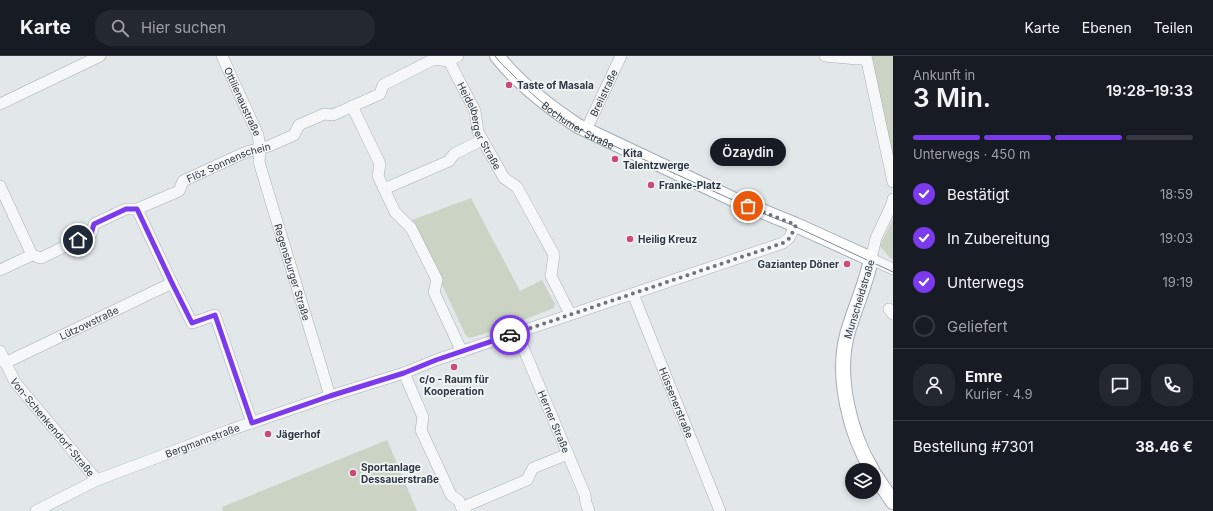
<!DOCTYPE html>
<html lang="de">
<meta charset="utf-8">
<style>
:root{--surface:#171b24;--page:#242831;--text:#f1f3f6;--muted:#9ea1a6;--line:#363941;--accent:#7c3aed}
body{margin:0;font-family:Inter,sans-serif;background:var(--page);color:var(--text);height:100vh;display:flex;flex-direction:column;font-size:15px;white-space:nowrap}
*{box-sizing:border-box;margin:0}
p{font-size:13px;color:var(--muted)}
.icon{flex:none;width:22px;height:22px;fill:none;stroke:currentColor;stroke-width:2;stroke-linecap:round;stroke-linejoin:round}
.map{position:relative;flex:1;overflow:hidden}
.details{display:flex;flex-direction:column;background:var(--surface);width:320px}
.details>*{flex:none}
.tools{position:absolute;left:845px;top:407px;display:grid;gap:8px}
.tools a{display:grid;place-items:center;width:36px;height:36px;border-radius:50%;background:var(--surface);box-shadow:0 2px 6px #0003;font-size:20px}
.pin{position:absolute;display:grid;place-items:center;width:34px;height:34px;color:#fff;margin:-17px;border:2px solid #fff;border-radius:50%;box-shadow:0 1px 4px #0007}
.courier{position:absolute;display:grid;place-items:center;width:40px;height:40px;margin:-20px;border:3px solid #7c3aed;border-radius:50%;background:#fff;color:#222;box-shadow:0 1px 5px #0007}
.bubble{position:absolute;height:28px;border-radius:14px;background:var(--surface);box-shadow:0 2px 6px #0003;font-size:13px;font-weight:600;line-height:28px;text-align:center}
.headline em{font-style:normal;font-weight:600}
.headline div{display:flex;flex-direction:column-reverse}
.headline{display:flex;align-items:center;justify-content:space-between;height:68px;padding:0 20px}
h1{font-size:26px;font-weight:600;line-height:30px}
.bar{display:grid;grid-template-columns:repeat(4,1fr);gap:6px 4px;align-content:center;height:48px;padding:0 20px}
.bar i{height:5px;border-radius:3px;background:var(--line)}
.bar .selected{background:var(--accent)}
.bar p{grid-column:span 4}
.line{display:flex;align-items:center;gap:10px;padding:0 20px;border-top:1px solid var(--line)}
.line div{flex:1}
.round{display:grid;place-items:center;flex:none;width:42px;height:42px;border-radius:16px;background:var(--page)}
ol{padding:0 20px;list-style:none}
li{display:flex;align-items:center;gap:12px;height:44px}
li p{margin-inline-start:auto}
li .icon{padding:4px;border-radius:50%;background:var(--accent);color:#fff;stroke-width:4}
li:last-child{color:var(--muted)}
li i{width:22px;height:22px;border:2px solid var(--line);border-radius:50%}
header{display:flex;align-items:center;gap:24px;box-sizing:border-box;height:56px;padding:0 20px;background:var(--surface);border-bottom:1px solid var(--line)}
header strong{font-size:19px}
nav{display:flex;gap:22px;margin-inline-start:auto;font-size:14px}
.search{width:280px;height:36px;background:var(--page);display:flex;align-items:center;gap:10px;box-sizing:border-box;padding:0 14px;border-radius:16px;color:var(--muted);font-size:15px}
main{display:flex;flex:1;min-height:0}
.map>svg:first-child{display:block}
.green{fill:#cbd4c4}
.lines{fill:none;stroke-linecap:round;stroke-linejoin:round}
.minor-casing{stroke:#a7afb4;stroke-width:12}
.major-casing{stroke:#a2adb5;stroke-width:16}
.minor{stroke:#f5f7f8;stroke-width:11}
.major{stroke:#fff;stroke-width:14}
.tram{stroke:#7c8993;stroke-width:1}
.done{stroke:#6b757d;stroke-width:4;stroke-dasharray:0 7.2}
.route{stroke:#7c3aed;stroke-width:5}
.poi-dot{fill:#ca4c76;stroke:#f2f5f7;stroke-width:1.5}
.labels{text-anchor:middle;stroke-width:3.5;stroke-linejoin:round;paint-order:stroke}
.poi-label{font-size:10px;font-weight:bold;fill:#2b3742;stroke:#f2f5f7;text-anchor:start}
.street-label{font-size:10px;fill:#2b3742;stroke:#f2f5f7}
</style>
<header>
<strong>Karte</strong>
<div class="search"><svg class="icon" aria-label="search" viewBox="0 0 24 24"><circle cx="10" cy="10" r="6"/><path d="M15 15l6 6"/></svg>Hier suchen</div>
<nav><a>Karte</a><a>Ebenen</a><a>Teilen</a></nav>
</header>
<main>
<div class="map">
<svg width="893" height="455" viewBox="0 0 893 455">
<rect width="100%" height="100%" fill="#e2e7ea"/>
<g class="green">
<polygon points="870,0 893,0 893,100"/>
<polygon points="471,142 520,235 542,224 555,248 554,252 500,273 469,282 465,278 412,164"/>
<polygon points="893,163 893,203 890,202 880,190"/>
<polygon points="387,384 417,455 223,455 222,451"/>
</g>
<g class="lines">
<g class="minor-casing">
<g id="minor">
<path id="s1" d="M222 0 258 79 260 93 259 106 330 340"/>
<polyline points="825,0 857,3 866,3"/>
<polyline points="866,0 893,126"/>
<path id="s2" d="M449 5 475 55 478 76 504 122 517 131 554 199 551 220 570 258"/>
<polyline points="0,48 100,0"/>
<polyline points="352,50 380,108 378,120 395,156 411,172 437,224 434,236 462,296"/>
<path id="s3" d="M586 74 621 0"/>
<polyline points="0,130 32,199"/>
<polyline points="384,133 449,105 454,98 482,84"/>
<polyline points="893,143 892,148 876,182 871,203 893,213"/>
<polyline points="137,153 172,227 192,267 215,259 252,367"/>
<path id="s4" d="M0 214 32 199 41 202 91 178 94 168 126 153H137L179 135 183 125 246 96 269 90 294 79 299 69 324 58 333 59 380 38 383 29 434 3 448 5 458 0"/>
<path id="s5" d="M633 238 720 455"/>
<polyline points="889,253 893,258"/>
<path id="s6" d="M517 277 585 439 586 447 589 455"/>
<path id="s7" d="M0 295 15 326 97 424"/>
<path id="s8" d="M5 307 172 227"/>
<polyline points="404,317 423,361 421,374 451,439 459,445 463,455"/>
<path id="s9" d="M36 455 97 424 230 374 330 340 404 317 436 304 783 187 789 182 796 169"/>
<polyline points="463,455 468,449 527,424 533,412 568,398"/>
</g>
</g>
<g class="major-casing">
<g id="major">
<path d="M497 0C519 28 549 51 578 70L737 145 796 169 871 203C866 229 854 253 847 279 836 321 850 378 872 414"/>
<polyline points="874,418 893,446"/>
</g>
</g>
<use href="#minor" class="minor"/>
<use href="#major" class="major"/>
<path class="tram" id="s10" d="M495 0C500 7 506 12 512 18 535 43 561 63 590 79L757 155 792 169 893 216"/>
</g>
<g class="lines">
<polyline class="done" points="510,279 783,187 790,182 796,169 748,150"/>
<polyline class="route" points="78,184 91,178 94,168 126,153 137,153 172,227 192,267 215,259 252,367 330,340 404,317 436,304 510,279"/>
</g>
<g class="poi-dot">
<circle cx="509" cy="29" r="4"/>
<circle cx="615" cy="103" r="4"/>
<circle cx="651" cy="129" r="4"/>
<circle cx="630" cy="183" r="4"/>
<circle cx="847" cy="208" r="4"/>
<circle cx="454" cy="311" r="4"/>
<circle cx="268" cy="378" r="4"/>
<circle cx="353" cy="417" r="4"/>
</g>
<g class="labels">
<g class="poi-label">
<text x="517" y="33">Taste of Masala</text>
<text x="623" y="101">Kita<tspan x="623" dy="12">Talentzwerge</tspan></text>
<text x="659" y="133">Franke-Platz</text>
<text x="638" y="187">Heilig Kreuz</text>
<text x="839" y="212" text-anchor="end">Gaziantep Döner</text>
<text x="454" y="327" text-anchor="middle">c/o - Raum für<tspan x="454" dy="12">Kooperation</tspan></text>
<text x="276" y="382">Jägerhof</text>
<text x="361" y="415">Sportanlage<tspan x="361" dy="12">Dessauerstraße</tspan></text>
</g>
<g class="street-label">
<text dy="4" stroke="none"><textPath href="#s3" startOffset="41">Breilstraße</textPath></text>
<text dy="4" stroke="none"><textPath href="#s1" startOffset="50">Ottilienaustraße</textPath></text>
<text dy="4" stroke="none"><textPath href="#s10" startOffset="109">Bochumer Straße</textPath></text>
<text dy="4" stroke="none"><textPath href="#s2" startOffset="72">Heidelberger Straße</textPath></text>
<text dy="4" stroke="none"><textPath href="#s4" startOffset="263">Flöz Sonnenschein</textPath></text>
<text dy="4" stroke="none"><textPath href="#s1" startOffset="229">Regensburger Straße</textPath></text>
<text transform="translate(859 243) rotate(-73)" y="4">Munscheidstraße</text>
<text dy="4" stroke="none"><textPath href="#s8" startOffset="93">Lützowstraße</textPath></text>
<text dy="4" stroke="none"><textPath href="#s5" startOffset="117">Hüssenerstraße</textPath></text>
<text dy="4" stroke="none"><textPath href="#s6" startOffset="96">Herner Straße</textPath></text>
<text dy="4" stroke="none"><textPath href="#s7" startOffset="93">Von-Schenkendorf-Straße</textPath></text>
<text dy="4" stroke="none"><textPath href="#s9" startOffset="181">Bergmannstraße</textPath></text>
</g>
</g>
</svg>
<div class="tools">
<a><svg class="icon" aria-label="layers" viewBox="0 0 24 24"><path d="M12 4l9 5-9 5-9-5zM3 14l9 5 9-5"/></svg></a>
</div>
<div class="pin" style="left:748px;top:150px;background:#ea580c"><svg class="icon" aria-label="bag" viewBox="0 0 24 24"><path d="M5 8h14l-1 12H6zM9 8a3 3 0 0 1 6 0"/></svg></div>
<div class="pin" style="left:78px;top:184px;background:#1f2937"><svg class="icon" aria-label="home" viewBox="0 0 24 24"><path d="M3 11l9-7 9 7M6 9v11h12V9"/></svg></div>
<div class="courier" style="left:510px;top:279px"><svg class="icon" aria-label="car" viewBox="0 0 24 24"><path d="M5 17H2v-5l4-1 3-4h7l3 4 3 1v5h-3M9 17h6M6 11h13"/><circle cx="7" cy="17" r="2"/><circle cx="17" cy="17" r="2"/></svg></div>
<div class="bubble" style="left:710px;top:82px;width:76px">Özaydin</div>
</div>
<section class="details">
<div class="headline"><div><h1>3 Min.</h1><p>Ankunft in</p></div><em>19:28–19:33</em></div>
<div class="bar"><i class="selected"></i><i class="selected"></i><i class="selected"></i><i></i><p>Unterwegs · 450 m</p></div>
<ol>
<li><svg class="icon" aria-label="check" viewBox="0 0 24 24"><path d="M5 12l5 5 9-10"/></svg>Bestätigt<p>18:59</p></li>
<li><svg class="icon" aria-label="check" viewBox="0 0 24 24"><path d="M5 12l5 5 9-10"/></svg>In Zubereitung<p>19:03</p></li>
<li><svg class="icon" aria-label="check" viewBox="0 0 24 24"><path d="M5 12l5 5 9-10"/></svg>Unterwegs<p>19:19</p></li>
<li><i></i>Geliefert</li>
</ol>
<div class="line" style="height:72px"><a class="round"><svg class="icon" aria-label="person" viewBox="0 0 24 24"><circle cx="12" cy="8" r="4"/><path d="M4 21q1-7 8-7t8 7"/></svg></a><div><b>Emre</b><p>Kurier · 4.9</p></div><a class="round"><svg class="icon" aria-label="chat" viewBox="0 0 24 24"><path d="M4 5h16v11H9l-5 4z"/></svg></a><a class="round"><svg class="icon" aria-label="phone" viewBox="0 0 24 24"><path d="M5 4h4l2 5-3 2q2 4 5 5l2-3 5 2v4C11 20 4 13 5 4z"/></svg></a></div>
<div class="line" style="height:52px"><div>Bestellung #7301</div><b>38.46 €</b></div>
</section>
</main>
